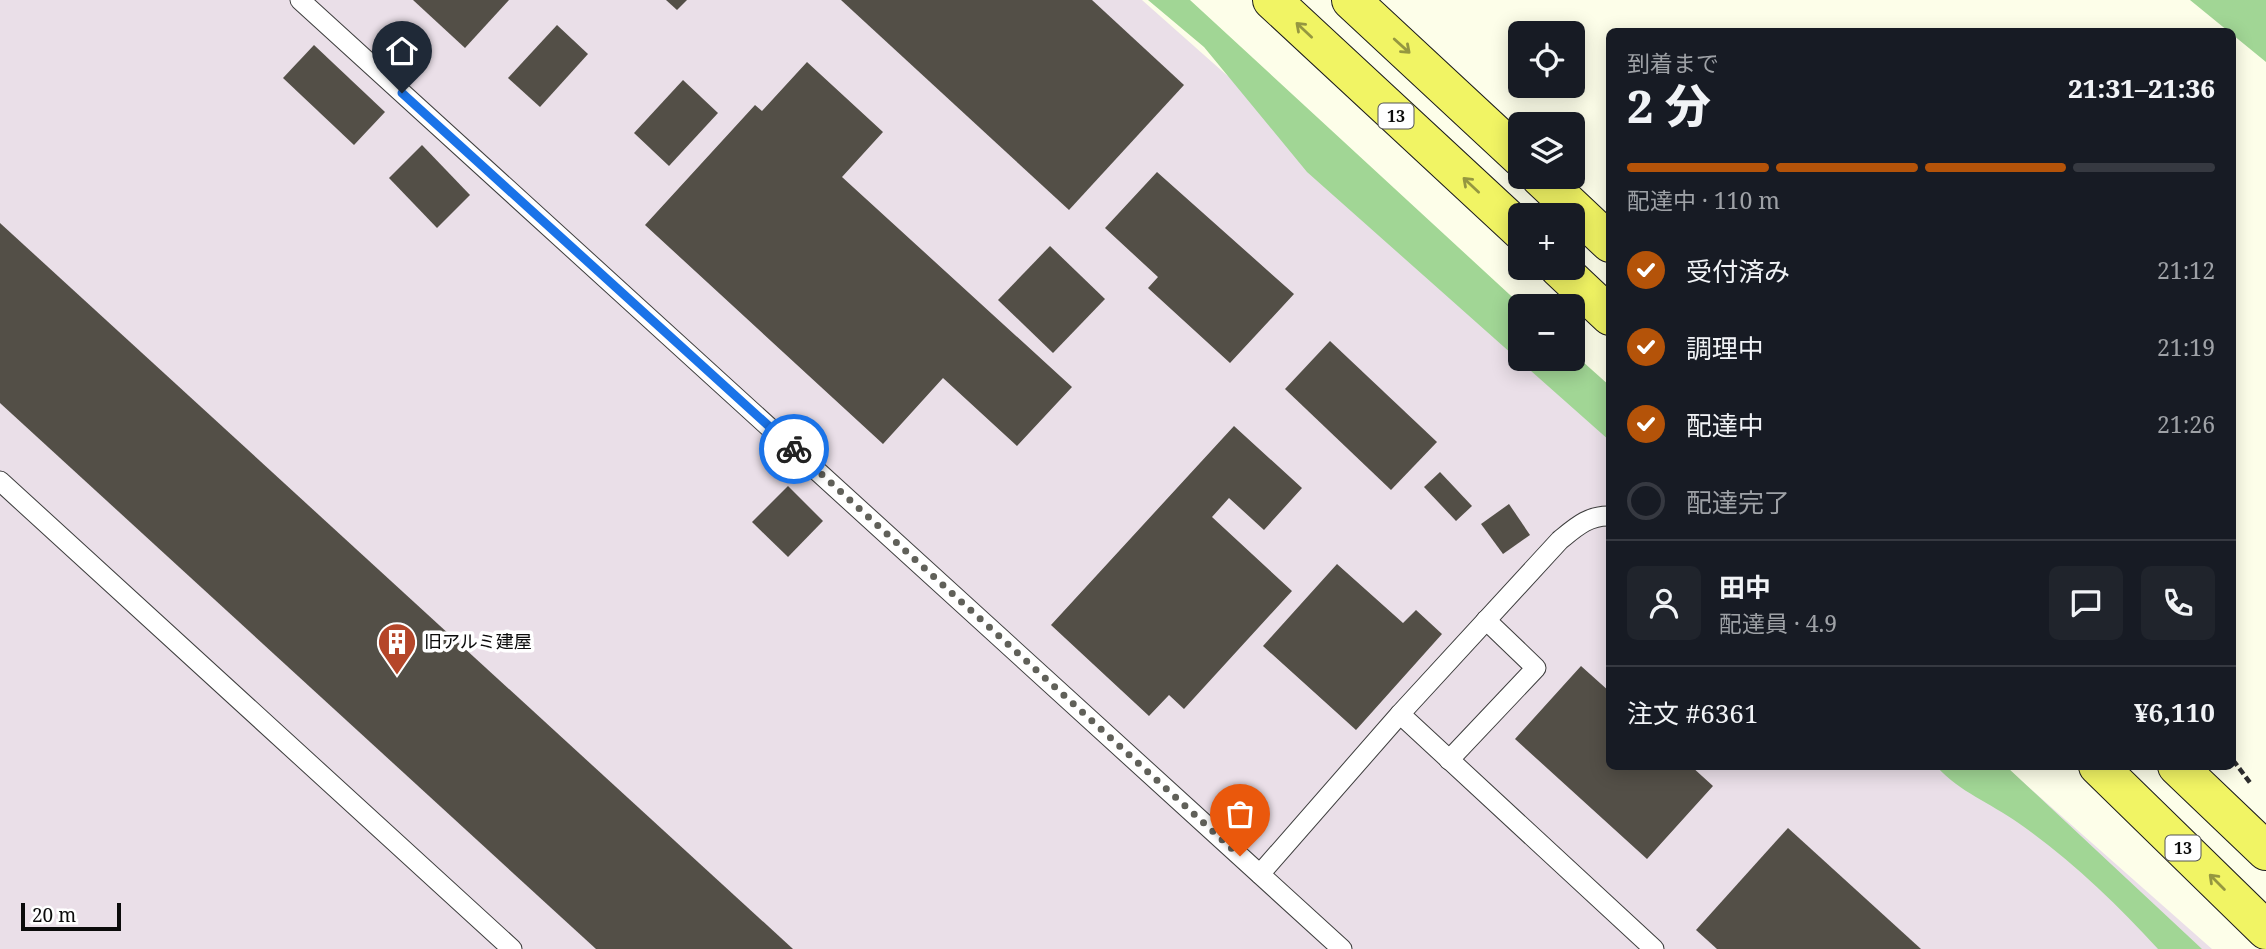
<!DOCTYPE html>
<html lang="ja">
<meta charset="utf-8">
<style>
:root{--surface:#171b24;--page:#20242c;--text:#f1f3f6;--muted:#9ea1a6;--line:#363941;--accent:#b45309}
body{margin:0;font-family:"Noto Serif","Noto Sans JP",serif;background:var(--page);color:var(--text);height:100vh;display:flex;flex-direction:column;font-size:26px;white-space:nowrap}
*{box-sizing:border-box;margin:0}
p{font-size:23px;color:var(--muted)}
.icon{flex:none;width:38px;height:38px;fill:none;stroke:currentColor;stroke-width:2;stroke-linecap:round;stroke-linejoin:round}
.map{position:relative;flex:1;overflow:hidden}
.panel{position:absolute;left:1606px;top:28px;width:630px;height:742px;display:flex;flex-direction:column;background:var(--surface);border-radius:10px;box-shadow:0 4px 18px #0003}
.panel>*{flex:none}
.controls{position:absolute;left:1508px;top:21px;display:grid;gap:14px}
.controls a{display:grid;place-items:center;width:77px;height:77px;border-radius:10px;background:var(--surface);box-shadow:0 4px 18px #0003;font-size:35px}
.scale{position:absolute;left:21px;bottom:18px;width:100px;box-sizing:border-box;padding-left:7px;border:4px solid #0b0b0b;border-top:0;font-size:19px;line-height:24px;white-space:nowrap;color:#0b0b0b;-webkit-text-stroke:5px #fff;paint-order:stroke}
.pin{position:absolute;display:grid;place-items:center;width:60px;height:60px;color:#fff;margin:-72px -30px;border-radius:50% 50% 50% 0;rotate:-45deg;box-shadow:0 0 7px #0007}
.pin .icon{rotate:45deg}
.courier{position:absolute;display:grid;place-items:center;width:70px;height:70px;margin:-35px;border:5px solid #1a73e8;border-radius:50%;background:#fff;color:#222;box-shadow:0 2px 9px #0007}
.headline em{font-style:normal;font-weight:800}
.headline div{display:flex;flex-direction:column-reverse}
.headline{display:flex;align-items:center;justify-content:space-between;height:119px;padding:0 21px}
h1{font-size:46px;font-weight:800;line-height:52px}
.bar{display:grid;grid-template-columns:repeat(4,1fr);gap:10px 7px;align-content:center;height:84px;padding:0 21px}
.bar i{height:9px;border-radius:5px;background:var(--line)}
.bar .selected{background:var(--accent)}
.bar p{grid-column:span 4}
.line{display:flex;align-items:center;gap:18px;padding:0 21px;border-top:2px solid var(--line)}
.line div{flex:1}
.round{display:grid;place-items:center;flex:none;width:74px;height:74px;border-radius:10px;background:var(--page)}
ol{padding:0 21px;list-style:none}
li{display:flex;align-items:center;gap:21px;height:77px}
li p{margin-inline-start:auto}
li .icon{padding:7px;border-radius:50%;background:var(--accent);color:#fff;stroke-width:4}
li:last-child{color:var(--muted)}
li i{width:38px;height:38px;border:4px solid var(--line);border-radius:50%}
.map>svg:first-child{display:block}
.industrial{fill:#eadfe8}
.forest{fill:#a1d695}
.building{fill:#534f47}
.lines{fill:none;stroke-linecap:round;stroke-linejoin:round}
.lane-casing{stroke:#3e3e3e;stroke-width:21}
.primary-casing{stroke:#1c1c1c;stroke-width:40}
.path{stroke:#2d2d2d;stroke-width:4.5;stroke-dasharray:7 3.5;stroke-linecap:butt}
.lane{stroke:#fff;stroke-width:19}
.primary{stroke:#f1f464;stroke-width:38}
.oneway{stroke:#959740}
.done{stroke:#606059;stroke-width:7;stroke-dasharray:0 12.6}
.route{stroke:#1a73e8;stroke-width:9}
.labels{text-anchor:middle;stroke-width:7;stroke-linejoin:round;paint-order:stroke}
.shield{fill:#fff;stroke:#545454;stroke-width:2}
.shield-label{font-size:16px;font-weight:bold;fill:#0b0b0b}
.poi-label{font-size:18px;fill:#0b0b0b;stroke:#fff;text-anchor:start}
</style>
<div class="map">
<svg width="2266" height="949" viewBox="0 0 2266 949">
<rect width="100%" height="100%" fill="#fdfee9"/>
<polygon class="industrial" points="0,0 1142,0 1521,336 1521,359 1610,415 1610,766 2006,767 2212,949 0,949"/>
<g class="forest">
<polygon points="1148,0 1190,0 1522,306 1521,359 1573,359 1573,353 1610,386 1610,441 1307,172 1204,47"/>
<polygon points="2190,0 2266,0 2266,62 2233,35 2233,32 2228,31"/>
<path d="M1937 767H2007L2202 949H2158C2115 902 2069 858 2017 822 1990 803 1960 792 1937 767Z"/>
</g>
<g class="building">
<polygon points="413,0 509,0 465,48"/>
<polygon points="666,0 687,0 677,10"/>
<polygon points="841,0 1092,0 1184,85 1069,210"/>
<polygon points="557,25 588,54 540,107 508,78"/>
<polygon points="314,45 385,112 354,145 283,78"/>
<polygon points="807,62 883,132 842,177 1072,387 1017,446 943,378 883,444 645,225 755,105 762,111"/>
<polygon points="683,80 718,113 669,166 634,133"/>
<polygon points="422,145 470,195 437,228 389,178"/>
<polygon points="1157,172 1294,294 1230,363 1148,288 1158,277 1105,228"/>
<polygon points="0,223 793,949 596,949 0,403"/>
<polygon points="1050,246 1105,299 1053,353 998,300"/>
<polygon points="1330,341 1437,442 1391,490 1285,389"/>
<polygon points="1234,426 1302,488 1264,530 1229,498 1212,517 1292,591 1184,709 1169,695 1149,716 1051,625"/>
<polygon points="1440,472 1472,506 1456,521 1424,487"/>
<polygon points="788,486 823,521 788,557 752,522"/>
<polygon points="1509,504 1530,535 1503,554 1481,524"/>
<polygon points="1337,564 1403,623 1416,610 1442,634 1356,730 1263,646"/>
<polygon points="1581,666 1610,692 1610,766 1691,766 1713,786 1647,859 1515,739"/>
<polygon points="1788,828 1921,949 1717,949 1696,930"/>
</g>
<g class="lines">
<g class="lane-casing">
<g id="lane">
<polyline points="300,0 1342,949"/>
<polyline points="0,481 512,949"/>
<polyline points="1400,714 1654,949"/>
<polyline points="1449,760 1536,668 1486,620"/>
<path d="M1260 874 1400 714 1560 540C1576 527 1589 515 1610 516"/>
</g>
</g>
<g class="primary-casing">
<g id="primary">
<polyline points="1272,0 1521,231"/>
<polyline points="1351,0 1521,158"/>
<polyline points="1540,177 1610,243"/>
<polyline points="1559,268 1610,316"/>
<polyline points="2098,766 2266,930"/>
<polyline points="2177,766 2266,851"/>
</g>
</g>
<polyline class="path" points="2233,760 2251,784"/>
<use href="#lane" class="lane"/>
<use href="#primary" class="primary"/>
</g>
<defs><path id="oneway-shaft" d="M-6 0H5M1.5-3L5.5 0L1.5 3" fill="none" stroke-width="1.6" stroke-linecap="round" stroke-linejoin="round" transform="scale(1.75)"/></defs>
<g class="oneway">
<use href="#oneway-shaft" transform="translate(1304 30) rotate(-137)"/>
<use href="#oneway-shaft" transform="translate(1402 46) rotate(42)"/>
<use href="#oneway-shaft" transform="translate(1471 185) rotate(-137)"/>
<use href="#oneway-shaft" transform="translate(2217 882) rotate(-135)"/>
</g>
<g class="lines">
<polyline class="done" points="794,449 1240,856"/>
<polyline class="route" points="402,93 794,449"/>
</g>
<defs>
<g id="building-pin" transform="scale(2.0125)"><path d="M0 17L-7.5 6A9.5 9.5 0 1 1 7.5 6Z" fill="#b54629" stroke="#fff"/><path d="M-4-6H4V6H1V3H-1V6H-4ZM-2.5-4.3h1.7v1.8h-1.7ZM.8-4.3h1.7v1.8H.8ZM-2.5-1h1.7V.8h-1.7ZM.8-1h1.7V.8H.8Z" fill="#fff"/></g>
</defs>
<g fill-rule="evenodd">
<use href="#building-pin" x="397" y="642"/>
</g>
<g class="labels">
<g class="shield">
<rect x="1378.5" y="103.5" width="35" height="25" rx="5"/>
<rect x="2165.5" y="835.5" width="35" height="25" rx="5"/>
</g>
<g class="shield-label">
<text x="1396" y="122">13</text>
<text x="2183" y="854">13</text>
</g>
<g class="poi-label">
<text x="424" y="648">旧アルミ建屋</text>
</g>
</g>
</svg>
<div class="controls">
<a><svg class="icon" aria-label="locate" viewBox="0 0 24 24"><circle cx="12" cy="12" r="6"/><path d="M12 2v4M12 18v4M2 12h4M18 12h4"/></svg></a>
<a><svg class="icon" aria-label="layers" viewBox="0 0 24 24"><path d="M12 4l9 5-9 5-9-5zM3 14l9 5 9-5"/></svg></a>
<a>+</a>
<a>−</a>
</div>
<div class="scale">20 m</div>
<div class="pin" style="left:1240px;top:856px;background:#ea580c"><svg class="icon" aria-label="bag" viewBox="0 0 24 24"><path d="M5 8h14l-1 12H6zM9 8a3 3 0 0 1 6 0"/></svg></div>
<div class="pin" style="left:402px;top:93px;background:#1f2937"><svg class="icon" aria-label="home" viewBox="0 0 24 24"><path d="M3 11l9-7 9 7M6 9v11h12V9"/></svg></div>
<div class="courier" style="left:794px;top:449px"><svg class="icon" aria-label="bike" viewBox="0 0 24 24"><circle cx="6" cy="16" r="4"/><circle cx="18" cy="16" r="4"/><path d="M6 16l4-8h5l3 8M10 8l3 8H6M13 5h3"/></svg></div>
<section class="panel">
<div class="headline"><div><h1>2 分</h1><p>到着まで</p></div><em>21:31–21:36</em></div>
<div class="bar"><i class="selected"></i><i class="selected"></i><i class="selected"></i><i></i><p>配達中 · 110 m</p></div>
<ol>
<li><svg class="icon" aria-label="check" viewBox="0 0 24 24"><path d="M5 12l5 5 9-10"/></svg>受付済み<p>21:12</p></li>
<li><svg class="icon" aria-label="check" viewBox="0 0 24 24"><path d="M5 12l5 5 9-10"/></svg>調理中<p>21:19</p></li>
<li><svg class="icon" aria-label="check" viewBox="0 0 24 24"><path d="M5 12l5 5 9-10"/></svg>配達中<p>21:26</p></li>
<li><i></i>配達完了</li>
</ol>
<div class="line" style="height:126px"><a class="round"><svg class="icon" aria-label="person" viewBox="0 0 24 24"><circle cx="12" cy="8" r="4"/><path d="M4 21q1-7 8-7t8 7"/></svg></a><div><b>田中</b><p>配達員 · 4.9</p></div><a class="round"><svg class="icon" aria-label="chat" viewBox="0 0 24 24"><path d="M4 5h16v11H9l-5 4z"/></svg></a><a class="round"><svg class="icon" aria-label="phone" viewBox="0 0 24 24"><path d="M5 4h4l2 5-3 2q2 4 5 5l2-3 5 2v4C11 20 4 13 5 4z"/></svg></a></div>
<div class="line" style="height:91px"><div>注文 #6361</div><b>¥6,110</b></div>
</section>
</div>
